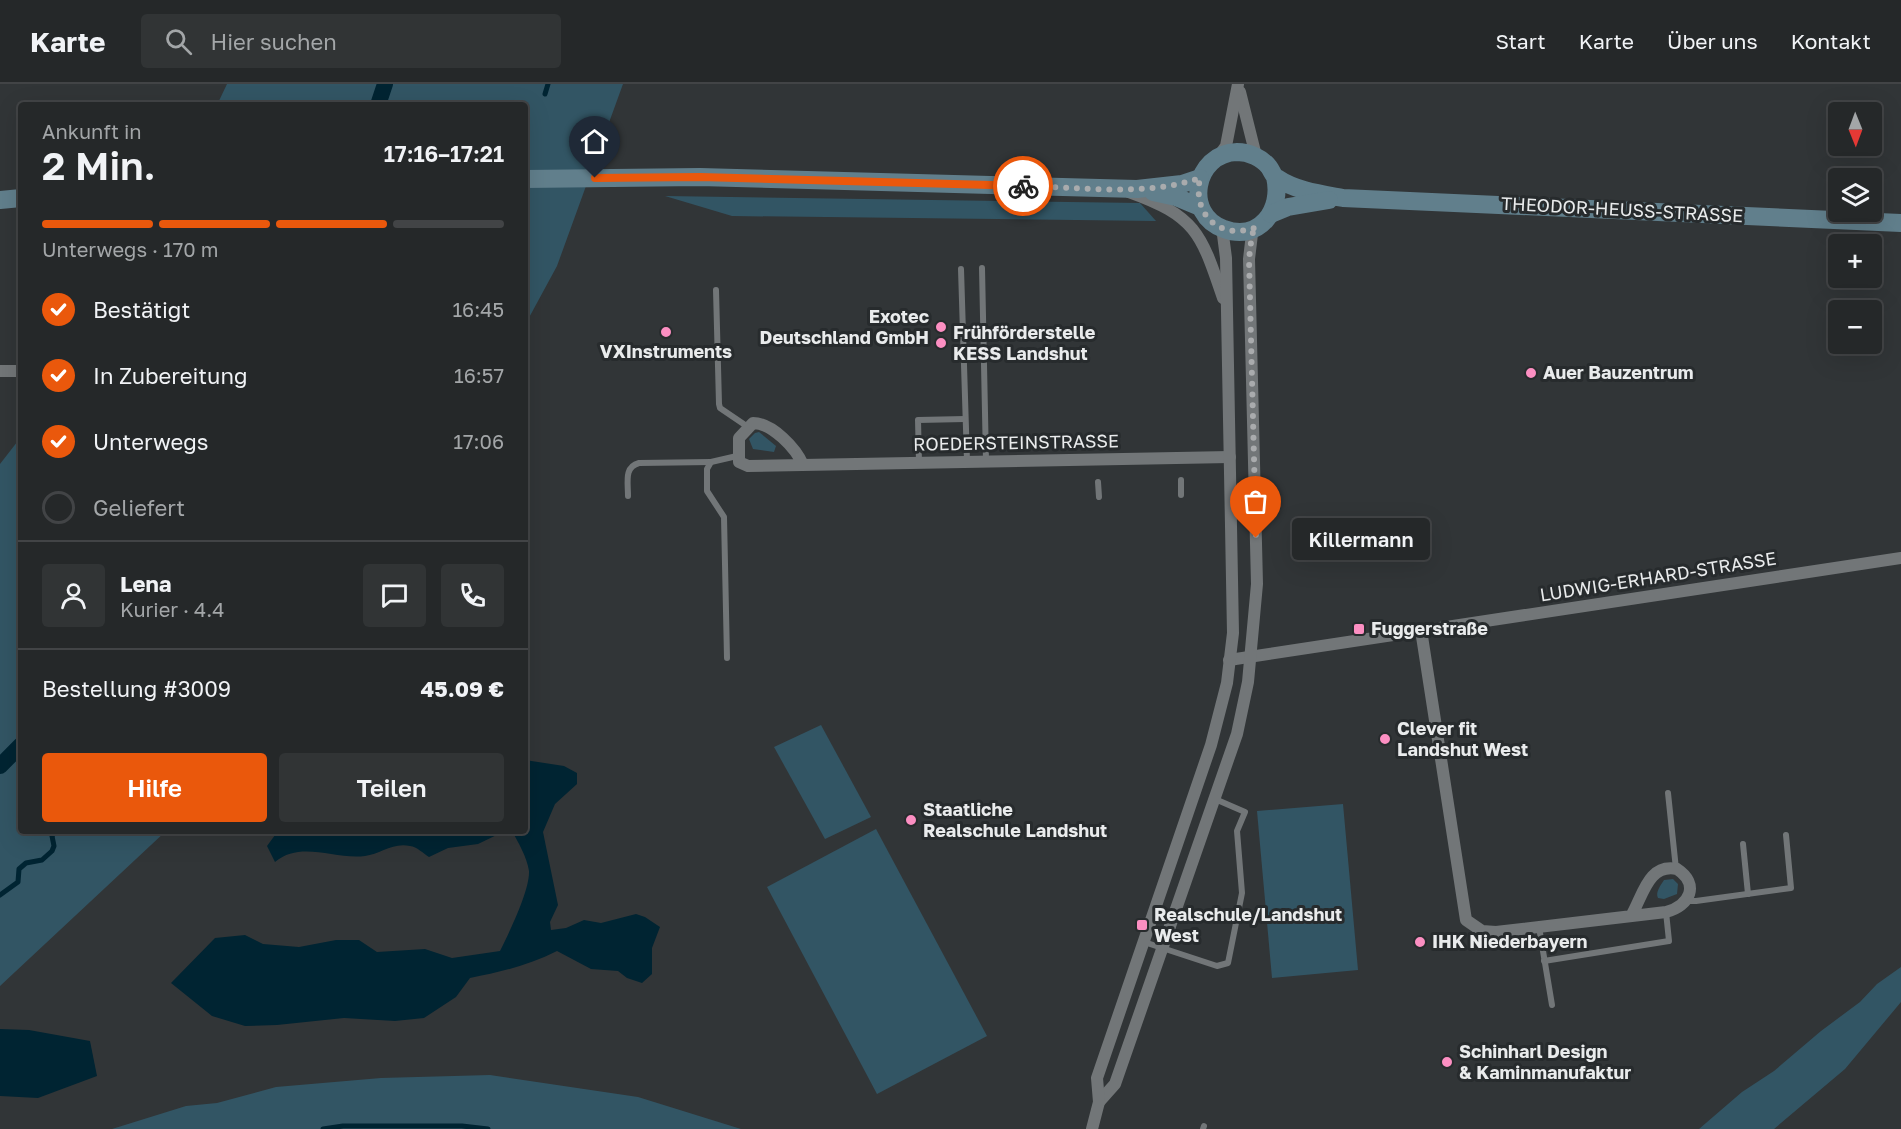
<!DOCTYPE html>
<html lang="de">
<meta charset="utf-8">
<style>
:root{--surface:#252829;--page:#313435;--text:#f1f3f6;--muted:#a3a6a8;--line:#424446;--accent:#ea580c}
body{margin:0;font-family:"Golos Text",sans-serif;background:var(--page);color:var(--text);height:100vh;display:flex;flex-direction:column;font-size:22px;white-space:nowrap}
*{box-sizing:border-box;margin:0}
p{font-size:20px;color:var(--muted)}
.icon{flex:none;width:33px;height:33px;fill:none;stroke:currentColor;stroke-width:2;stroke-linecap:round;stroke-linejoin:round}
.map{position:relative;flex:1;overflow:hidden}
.side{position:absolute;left:18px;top:18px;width:510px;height:732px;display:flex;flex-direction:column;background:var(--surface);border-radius:6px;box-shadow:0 6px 24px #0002,0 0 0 2px var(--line)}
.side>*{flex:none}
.needle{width:39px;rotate:179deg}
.controls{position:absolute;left:1828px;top:18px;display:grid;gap:12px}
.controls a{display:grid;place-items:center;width:54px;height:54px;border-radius:6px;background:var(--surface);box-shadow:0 6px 24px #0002,0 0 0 2px var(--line);font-size:30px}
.pin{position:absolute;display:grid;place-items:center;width:51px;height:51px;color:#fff;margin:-62px -26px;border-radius:50% 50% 50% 0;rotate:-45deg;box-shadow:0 0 6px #0007}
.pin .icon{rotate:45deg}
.courier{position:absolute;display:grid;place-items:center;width:60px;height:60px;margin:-30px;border:4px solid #ea580c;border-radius:50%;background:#fff;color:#222;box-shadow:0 2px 8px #0007}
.bubble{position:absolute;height:42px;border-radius:6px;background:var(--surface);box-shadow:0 6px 24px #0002,0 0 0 2px var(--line);font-size:20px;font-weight:600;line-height:42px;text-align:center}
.head em{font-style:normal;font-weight:600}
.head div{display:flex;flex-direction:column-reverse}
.head{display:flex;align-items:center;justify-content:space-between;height:102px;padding:0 24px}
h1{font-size:39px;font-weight:600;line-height:45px}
.bar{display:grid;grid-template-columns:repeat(4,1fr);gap:9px 6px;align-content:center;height:72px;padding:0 24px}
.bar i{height:8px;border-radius:4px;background:var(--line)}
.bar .current{background:var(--accent)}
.bar p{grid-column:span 4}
.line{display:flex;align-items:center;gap:15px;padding:0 24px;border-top:2px solid var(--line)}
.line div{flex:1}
.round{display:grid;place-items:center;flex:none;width:63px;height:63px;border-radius:6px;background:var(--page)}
ol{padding:0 24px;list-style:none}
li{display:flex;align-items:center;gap:18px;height:66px}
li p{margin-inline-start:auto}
li .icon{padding:6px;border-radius:50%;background:var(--accent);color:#fff;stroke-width:4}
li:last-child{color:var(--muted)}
li i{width:33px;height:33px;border:3px solid var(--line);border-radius:50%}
.cta{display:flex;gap:12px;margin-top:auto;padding:12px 24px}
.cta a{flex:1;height:69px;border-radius:6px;background:var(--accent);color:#fff;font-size:24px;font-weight:600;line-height:69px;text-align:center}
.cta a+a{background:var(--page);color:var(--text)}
header{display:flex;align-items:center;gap:36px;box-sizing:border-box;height:84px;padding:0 30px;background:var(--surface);border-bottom:2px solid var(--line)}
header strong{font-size:28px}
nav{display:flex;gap:33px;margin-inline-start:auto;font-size:21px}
.search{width:420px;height:54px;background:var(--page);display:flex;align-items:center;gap:15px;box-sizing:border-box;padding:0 21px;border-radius:6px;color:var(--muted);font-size:22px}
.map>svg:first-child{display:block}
.green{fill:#325564}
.water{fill:#002432}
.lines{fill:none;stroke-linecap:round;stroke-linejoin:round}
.stream{stroke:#002432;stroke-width:5}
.canal{stroke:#002432;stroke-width:16}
.service{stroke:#727678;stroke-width:6}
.minor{stroke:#727678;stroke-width:12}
.secondary{stroke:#617f8c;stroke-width:18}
.done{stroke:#a9abad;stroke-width:6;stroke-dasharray:0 10.8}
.route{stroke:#ea580c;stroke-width:8}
.poi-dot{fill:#fc8fc2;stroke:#272b2d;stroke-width:2}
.labels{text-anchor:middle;stroke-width:6;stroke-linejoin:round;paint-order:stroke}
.street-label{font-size:18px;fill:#e9ebec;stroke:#272b2d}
.poi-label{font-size:18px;font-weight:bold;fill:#e9ebec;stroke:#272b2d;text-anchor:start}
</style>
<header>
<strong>Karte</strong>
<div class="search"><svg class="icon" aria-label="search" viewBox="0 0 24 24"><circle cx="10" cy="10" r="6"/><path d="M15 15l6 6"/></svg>Hier suchen</div>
<nav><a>Start</a><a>Karte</a><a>Über uns</a><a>Kontakt</a></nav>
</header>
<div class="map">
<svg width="1901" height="1045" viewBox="0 0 1901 1045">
<rect width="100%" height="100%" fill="#313537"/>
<g class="green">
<polygon points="227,0 623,0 557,182 525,241 525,21 217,21"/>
<polygon points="665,112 1140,119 1156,137 732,132"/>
<polygon points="759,348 776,362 774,368 753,365 749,355 755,349"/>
<polygon points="21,353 21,747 166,747 0,902 0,380"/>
<polygon points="821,641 871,733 825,755 774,663"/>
<polygon points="1343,720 1358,886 1272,894 1257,727"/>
<polygon points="876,745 987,952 877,1010 767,803"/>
<path d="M1673 795 1678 800 1677 810 1664 815 1658 814C1655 808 1661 801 1664 796Z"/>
<polygon points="1901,883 1901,918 1845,985 1774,1045 1699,1045 1742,1008 1774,987 1821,947 1860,918 1877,900"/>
<polygon points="490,991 638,1013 741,1045 112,1045 186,1022 217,1019 276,1003 381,994"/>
</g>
<g class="water">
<path d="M525 676 564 682 577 689V700L555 720 543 748 558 821 550 838 551 846 566 844 584 836 601 839 636 830 645 833 660 843 652 864V890L642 899 627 894 618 887 591 885 557 867C529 881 501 888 470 894L456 913 424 934 395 937 344 934 277 941 245 942 212 932 171 899 215 854 245 851 263 860 299 863 336 856H359L377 868 425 865 452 874 500 867C509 849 530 806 529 787 527 773 518 758 512 747H525Z"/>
<path d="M278 747H505L478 760 448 764 429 773C423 769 417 763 410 762 393 758 380 770 365 772 335 776 301 756 275 778L267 762Z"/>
<polygon points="0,945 29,946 90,957 97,992 38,1014 0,1012"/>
</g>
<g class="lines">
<g class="stream">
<polyline points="545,10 548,0"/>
<polyline points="0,811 18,798 19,785 26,779 42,776 52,767 54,762 52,752 56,747"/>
<polyline points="323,1045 343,1042 462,1042 488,1045"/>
</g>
<g class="canal">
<polyline points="378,21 385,0"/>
<polyline points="0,682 21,661"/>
</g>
<g class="service">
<polyline points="982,184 986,377"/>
<polyline points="961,185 967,377"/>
<polyline points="716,206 719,320 720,324 748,343"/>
<polyline points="919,378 918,336 965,335"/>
<polyline points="1181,396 1181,411"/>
<polyline points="1098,398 1099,413"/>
<path d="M628 412C628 398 624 383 639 379L711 378"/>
<polyline points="727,574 724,433 707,407 707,385 711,378 737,372"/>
<polyline points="1668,709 1676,785"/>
<polyline points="1743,760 1748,810"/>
<polyline points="1686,817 1696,817 1791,804 1786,751"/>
<polyline points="1539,843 1552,921"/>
<polyline points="1144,858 1217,882 1228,879 1242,809 1237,747 1245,728 1215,715"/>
<polyline points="1544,877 1669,857 1666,828"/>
<polyline points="1203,1045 1204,1042"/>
</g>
<g class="minor">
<polyline points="1240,8 1256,72"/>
<polyline points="1218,73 1226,62 1238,0"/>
<path d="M1129 108C1196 132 1201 149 1223 214"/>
<polyline points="0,287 21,287"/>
<path d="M803 381C796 364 772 339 753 339L739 354V378L748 382 1230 373"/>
<path d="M1421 546 1466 836 1482 847 1496 848 1666 828C1690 822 1700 800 1677 785 1648 779 1643 812 1631 832"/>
<polyline points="1229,576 1901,474"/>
<polyline points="1099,1018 1115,1000 1237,650 1248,598 1257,500 1249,175 1252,150 1257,143"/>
<polyline points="1092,1045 1099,1018 1097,994 1211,661 1227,599 1233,549 1226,174 1223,151 1220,144"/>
</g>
<g class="secondary">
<path d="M1275 93C1283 126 1259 158 1224 145 1183 131 1194 69 1237 68 1249 68 1262 74 1269 83 1272 87 1273 92 1277 94 1296 107 1321 110 1343 114L1901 139"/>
<polyline points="525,95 700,93 1137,105 1182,100 1200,94"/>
<polyline points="1153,108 1176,113 1200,123"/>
<polyline points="0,116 21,114"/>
<polyline points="1271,130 1288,123 1329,116"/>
</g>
</g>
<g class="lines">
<path class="done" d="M1023 102C1079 103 1146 113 1200 94 1192 132 1221 157 1257 143L1252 150 1249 175 1256 454"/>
<polyline class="route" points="595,94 700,93 1023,102"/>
</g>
<g class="poi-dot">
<circle cx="941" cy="243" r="6"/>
<circle cx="666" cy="248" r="6"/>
<circle cx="941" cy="259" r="6"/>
<circle cx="1531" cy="289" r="6"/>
<rect x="1353" y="539" width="12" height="12" rx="3"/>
<circle cx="1385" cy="655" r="6"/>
<circle cx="911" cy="736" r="6"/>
<rect x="1136" y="835" width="12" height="12" rx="3"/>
<circle cx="1420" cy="858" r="6"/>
<circle cx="1447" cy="978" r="6"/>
</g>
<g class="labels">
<g class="street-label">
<text transform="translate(1622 126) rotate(3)" y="6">THEODOR-HEUSS-STRASSE</text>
<text transform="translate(1016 359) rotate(-1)" y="6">ROEDERSTEINSTRASSE</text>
<text transform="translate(1658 493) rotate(-9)" y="6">LUDWIG-ERHARD-STRASSE</text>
</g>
<g class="poi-label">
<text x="929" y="239" text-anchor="end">Exotec<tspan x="929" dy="21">Deutschland GmbH</tspan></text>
<text x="953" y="255">Frühförderstelle<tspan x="953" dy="21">KESS Landshut</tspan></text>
<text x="666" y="274" text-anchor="middle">VXInstruments</text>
<text x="1543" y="295">Auer Bauzentrum</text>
<text x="1371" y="551">Fuggerstraße</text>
<text x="1397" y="651">Clever fit<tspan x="1397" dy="21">Landshut West</tspan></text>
<text x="923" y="732">Staatliche<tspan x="923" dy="21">Realschule Landshut</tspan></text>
<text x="1154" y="837">Realschule/Landshut<tspan x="1154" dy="21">West</tspan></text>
<text x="1432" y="864">IHK Niederbayern</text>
<text x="1459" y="974">Schinharl Design<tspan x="1459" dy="21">&amp; Kaminmanufaktur</tspan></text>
</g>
</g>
</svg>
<div class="controls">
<a><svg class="needle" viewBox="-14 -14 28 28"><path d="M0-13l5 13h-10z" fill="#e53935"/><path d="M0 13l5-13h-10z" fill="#a3a6a8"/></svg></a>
<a><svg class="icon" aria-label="layers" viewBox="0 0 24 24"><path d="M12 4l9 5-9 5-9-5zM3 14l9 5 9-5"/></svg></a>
<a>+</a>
<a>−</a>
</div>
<div class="pin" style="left:1256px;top:454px;background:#ea580c"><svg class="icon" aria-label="bag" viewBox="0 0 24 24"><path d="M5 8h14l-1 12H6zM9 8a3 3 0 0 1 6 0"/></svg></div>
<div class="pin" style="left:595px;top:94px;background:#1f2937"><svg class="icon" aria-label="home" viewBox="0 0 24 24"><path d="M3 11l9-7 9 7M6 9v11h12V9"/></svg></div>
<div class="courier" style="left:1023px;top:102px"><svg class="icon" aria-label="bike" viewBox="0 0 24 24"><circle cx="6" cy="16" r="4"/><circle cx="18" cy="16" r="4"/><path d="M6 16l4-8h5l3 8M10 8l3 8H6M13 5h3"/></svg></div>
<div class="bubble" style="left:1292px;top:434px;width:138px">Killermann</div>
<section class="side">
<div class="head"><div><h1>2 Min.</h1><p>Ankunft in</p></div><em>17:16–17:21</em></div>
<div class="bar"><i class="current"></i><i class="current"></i><i class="current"></i><i></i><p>Unterwegs · 170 m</p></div>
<ol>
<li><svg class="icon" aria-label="check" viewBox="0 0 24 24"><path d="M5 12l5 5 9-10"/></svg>Bestätigt<p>16:45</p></li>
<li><svg class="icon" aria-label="check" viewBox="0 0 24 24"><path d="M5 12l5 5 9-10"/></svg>In Zubereitung<p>16:57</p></li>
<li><svg class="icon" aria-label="check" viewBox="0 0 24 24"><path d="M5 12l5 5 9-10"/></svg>Unterwegs<p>17:06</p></li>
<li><i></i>Geliefert</li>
</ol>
<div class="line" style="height:108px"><a class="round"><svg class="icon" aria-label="person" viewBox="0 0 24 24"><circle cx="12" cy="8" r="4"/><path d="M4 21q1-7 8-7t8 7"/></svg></a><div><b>Lena</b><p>Kurier · 4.4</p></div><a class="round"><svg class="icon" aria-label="chat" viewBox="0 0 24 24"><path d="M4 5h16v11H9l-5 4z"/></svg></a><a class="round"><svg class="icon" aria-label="phone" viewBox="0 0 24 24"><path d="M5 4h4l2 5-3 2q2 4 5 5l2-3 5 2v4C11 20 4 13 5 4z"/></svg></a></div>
<div class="line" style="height:78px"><div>Bestellung #3009</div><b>45.09 €</b></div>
<div class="cta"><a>Hilfe</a><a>Teilen</a></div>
</section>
</div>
